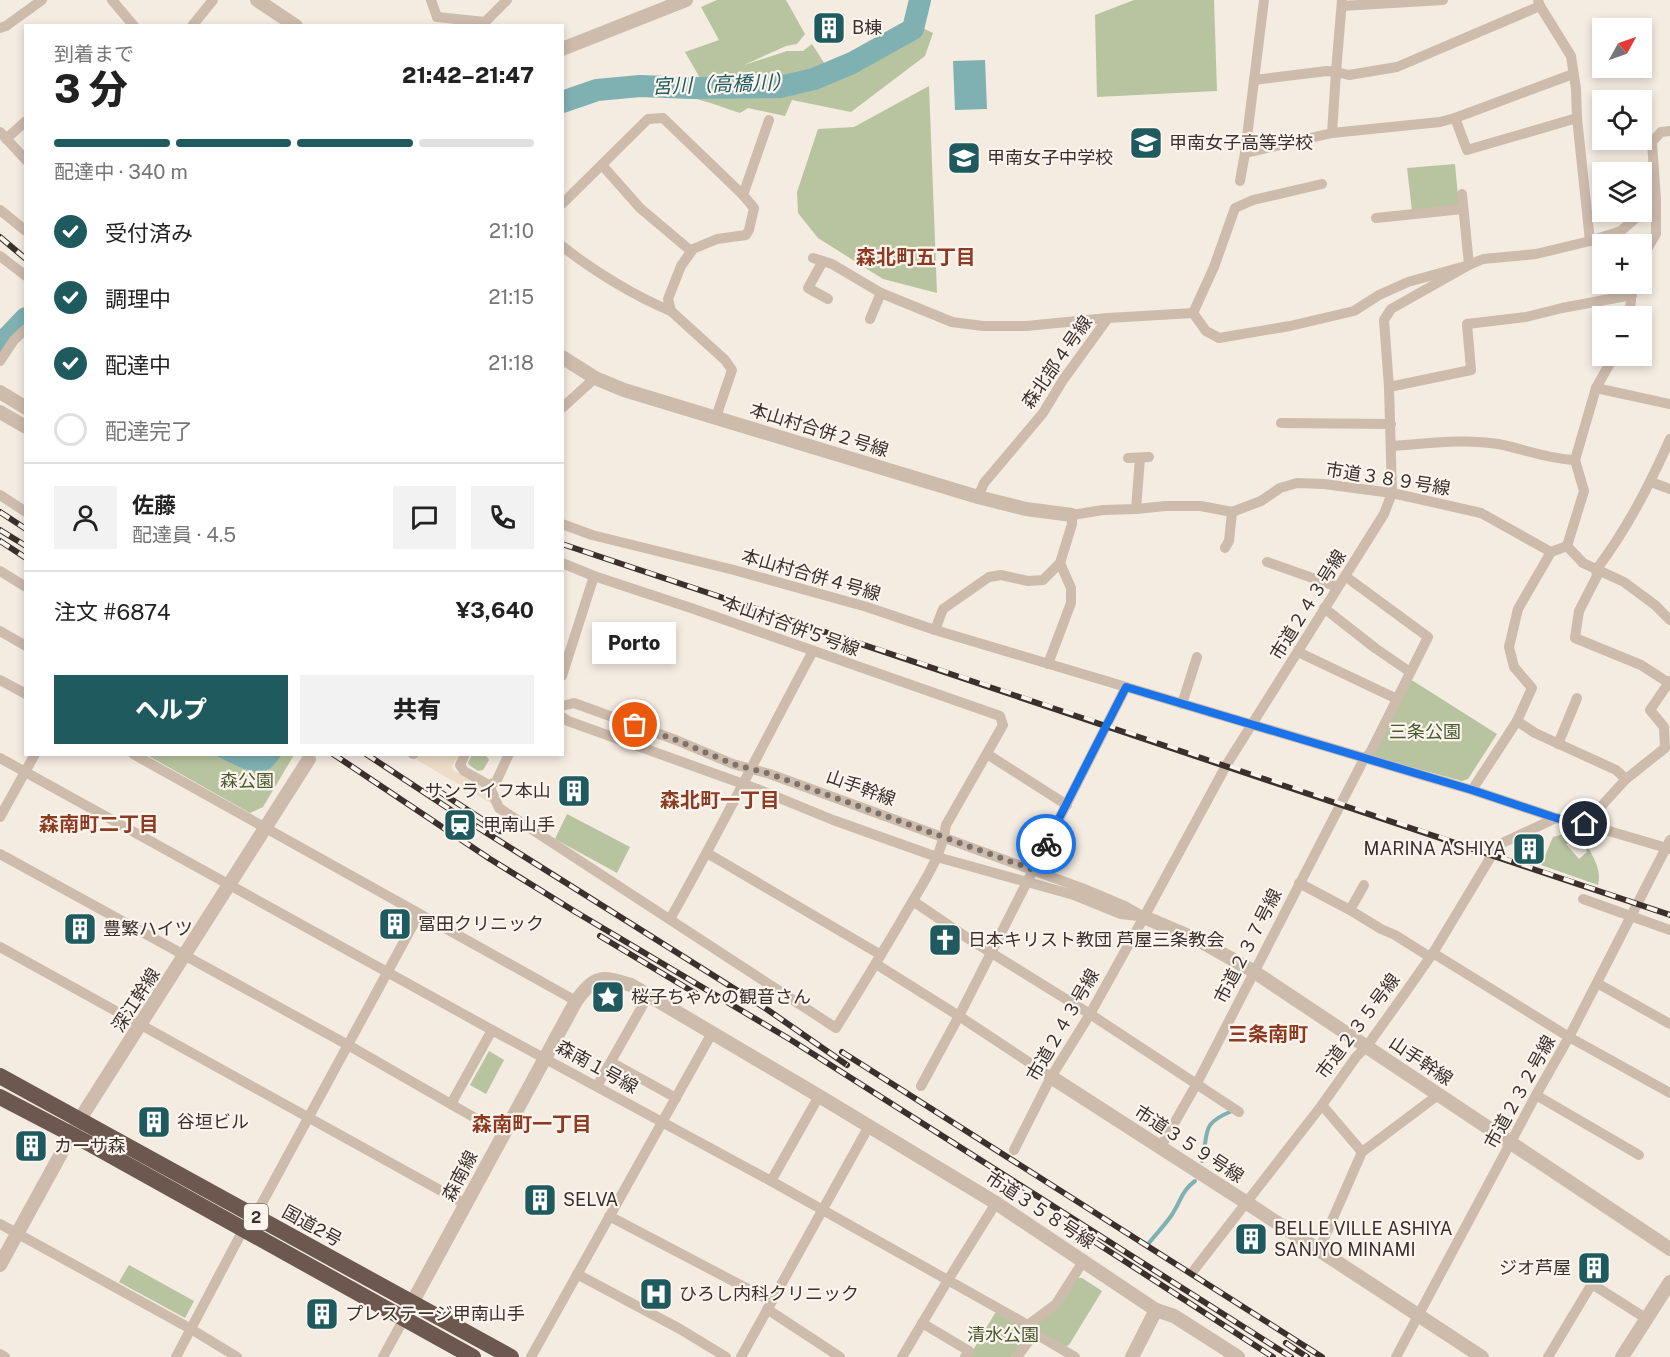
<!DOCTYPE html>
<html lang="ja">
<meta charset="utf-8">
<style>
:root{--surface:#fff;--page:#f2f2f2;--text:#222;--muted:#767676;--line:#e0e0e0;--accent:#1f5a5e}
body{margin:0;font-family:"Public Sans","Noto Sans JP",sans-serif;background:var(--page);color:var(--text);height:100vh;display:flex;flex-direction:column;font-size:22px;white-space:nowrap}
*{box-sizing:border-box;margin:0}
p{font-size:20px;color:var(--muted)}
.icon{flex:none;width:33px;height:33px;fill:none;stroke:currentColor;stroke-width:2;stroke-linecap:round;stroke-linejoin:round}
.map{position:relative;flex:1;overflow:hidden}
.side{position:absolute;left:24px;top:24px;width:540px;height:732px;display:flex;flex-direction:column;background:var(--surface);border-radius:0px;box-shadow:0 3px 9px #0003}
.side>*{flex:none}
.needle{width:39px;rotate:50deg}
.buttons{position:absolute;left:1592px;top:18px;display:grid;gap:12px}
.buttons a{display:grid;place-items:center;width:60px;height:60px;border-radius:0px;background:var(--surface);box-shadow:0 3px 9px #0003;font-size:30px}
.pin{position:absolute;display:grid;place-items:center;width:51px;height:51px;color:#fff;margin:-26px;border:3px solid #fff;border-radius:50%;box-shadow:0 2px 6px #0007}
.courier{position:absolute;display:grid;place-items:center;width:60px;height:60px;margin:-30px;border:4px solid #1a73e8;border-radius:50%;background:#fff;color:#222;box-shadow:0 2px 8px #0007}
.bubble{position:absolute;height:42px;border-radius:0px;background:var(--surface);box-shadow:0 3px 9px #0003;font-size:20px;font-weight:800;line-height:42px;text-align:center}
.overview em{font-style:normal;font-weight:800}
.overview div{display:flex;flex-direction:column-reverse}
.overview{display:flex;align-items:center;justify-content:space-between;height:102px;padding:0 30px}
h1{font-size:39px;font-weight:800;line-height:45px}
.bar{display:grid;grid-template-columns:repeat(4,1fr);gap:9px 6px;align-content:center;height:72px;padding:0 30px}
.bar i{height:8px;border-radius:4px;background:var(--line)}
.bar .selected{background:var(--accent)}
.bar p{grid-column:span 4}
.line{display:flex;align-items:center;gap:15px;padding:0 30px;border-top:2px solid var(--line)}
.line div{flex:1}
.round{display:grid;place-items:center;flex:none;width:63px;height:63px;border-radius:0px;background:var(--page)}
ol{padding:0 30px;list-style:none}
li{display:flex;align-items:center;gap:18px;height:66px}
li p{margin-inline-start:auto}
li .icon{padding:6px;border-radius:50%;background:var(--accent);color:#fff;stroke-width:4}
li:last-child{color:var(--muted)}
li i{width:33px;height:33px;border:3px solid var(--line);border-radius:50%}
.button{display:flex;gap:12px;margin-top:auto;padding:12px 30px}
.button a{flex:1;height:69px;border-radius:0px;background:var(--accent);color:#fff;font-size:24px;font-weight:800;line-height:69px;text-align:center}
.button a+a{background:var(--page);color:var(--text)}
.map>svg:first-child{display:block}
.green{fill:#b8c4a0}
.plaza{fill:#ecdcc8}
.water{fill:#7fb0b2}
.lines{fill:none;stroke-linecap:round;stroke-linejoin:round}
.stream{stroke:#7fb0b2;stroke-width:4}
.river{stroke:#7fb0b2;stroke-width:22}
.minor{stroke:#cdbbac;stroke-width:10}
.tertiary{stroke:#cdbbac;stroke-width:14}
.trunk{stroke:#6c584f;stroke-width:16}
.rail-casing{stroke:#3b302b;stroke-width:6}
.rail{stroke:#fbf5ee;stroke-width:4;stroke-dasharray:11;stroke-linecap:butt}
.done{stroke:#7c716b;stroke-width:6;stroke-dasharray:0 10.8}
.route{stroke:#1a73e8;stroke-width:8}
.labels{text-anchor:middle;stroke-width:4.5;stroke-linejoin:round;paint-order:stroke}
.shield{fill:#fbf5ee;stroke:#756b66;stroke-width:1.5}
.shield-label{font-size:16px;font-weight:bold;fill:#3b302b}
.poi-label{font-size:18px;fill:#3b302b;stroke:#fbf5ee;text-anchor:start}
.street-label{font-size:18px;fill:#3b302b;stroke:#fbf5ee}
.park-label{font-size:18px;fill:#4a5a2e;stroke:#fbf5ee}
.water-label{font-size:20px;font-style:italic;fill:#1f5a5e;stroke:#fbf5ee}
.neighbourhood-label{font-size:20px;font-weight:bold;fill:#8c3b22;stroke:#fbf5ee}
</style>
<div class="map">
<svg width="1670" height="1357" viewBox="0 0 1670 1357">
<rect width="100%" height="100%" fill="#f4ebe1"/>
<g class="green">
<path d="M717 0H786L805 34 797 44 786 46 744 65 787 51H803L812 44 828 69 910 22 933 33 925 56 851 112 792 100 785 116 748 108 740 113C702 100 678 90 637 95L634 84 700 78 685 52 719 40 701 7Z"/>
<polygon points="1134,0 1214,0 1217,91 1097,97 1095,15"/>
<polygon points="929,86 937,293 883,279 818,238 798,213 797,192 818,129 854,127"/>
<polygon points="1455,164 1459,207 1412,211 1407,168"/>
<polygon points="1410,679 1497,734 1468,779 1462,781 1372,756"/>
<polygon points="147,755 294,755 263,807 250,813"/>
<path d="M472 755C479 754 486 753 489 760L483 770 478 771 469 765 468 762Z"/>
<polygon points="567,814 630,847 617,873 555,839"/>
<path d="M1575 831 1579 833 1566 844 1579 859 1587 852 1586 849 1588 847C1594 859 1602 871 1598 885L1541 865 1553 837Z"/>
<polygon points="489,1051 504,1060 486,1094 470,1085"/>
<polygon points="129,1265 194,1301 185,1318 119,1282"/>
<polygon points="1078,1278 1082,1278 1102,1291 1069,1345 1064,1347 1040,1332 1036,1332 1024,1341 1011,1357 969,1357 995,1313 1000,1312 1026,1328"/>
</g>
<polygon class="plaza" points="420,755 458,755 452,766 453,770 489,791 496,806 417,760"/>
<g class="water">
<polygon points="985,60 987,109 955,110 953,61"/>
<path d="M214 755H282C278 759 274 766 269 769 253 778 229 761 214 755Z"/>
</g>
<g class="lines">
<g class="stream">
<path d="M1202 1161C1209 1132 1200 1124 1232 1111"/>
<path d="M1149 1243C1156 1234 1164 1226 1171 1216 1180 1203 1182 1190 1195 1181"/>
</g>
<g class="river">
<polyline points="562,102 597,90 640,86 692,88 780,87 814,79 852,63 913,29 920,0"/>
<polyline points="0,345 26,318"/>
</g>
<g class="minor">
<polyline points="112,0 134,26"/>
<polyline points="431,0 437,17"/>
<polyline points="1538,0 1540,6 1571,56 1576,89 1577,118 1590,241"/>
<polyline points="1342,6 1443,0"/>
<polyline points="437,17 485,22 507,0"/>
<polyline points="192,26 213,0"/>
<polyline points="0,28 6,26 42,0"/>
<polyline points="1254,80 1327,71 1336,72 1342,0"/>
<polyline points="1455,118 1467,150 1577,118"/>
<polyline points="0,132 26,160"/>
<polyline points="1332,133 1336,72 1349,75 1397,67 1540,6"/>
<polyline points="6,139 26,121"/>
<polyline points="1245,153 1332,133 1440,122 1455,118 1573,74"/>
<polyline points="602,165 640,208 691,251"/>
<polyline points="1240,181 1245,153 1264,0"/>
<polyline points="743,195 769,120"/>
<polyline points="562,204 648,119 663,118 743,195 754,208 749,230 746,235 717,239 693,249 681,266 668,299 671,311 725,360 732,370 716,417"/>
<polyline points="0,210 26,231"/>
<polyline points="1376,218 1463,209"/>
<path d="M562 246C592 270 636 297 671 311"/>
<polyline points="0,256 26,276"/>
<polyline points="813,258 832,264 881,293 952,322 983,326 1026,326 1108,318"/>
<polyline points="1641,259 1656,234 1656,200 1652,142 1661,132 1670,131"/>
<polyline points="823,261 808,288 828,299"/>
<polyline points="1193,313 1206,331 1219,338 1290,326 1354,311 1379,295 1408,282 1469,265 1462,194"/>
<polyline points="1629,316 1633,284"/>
<polyline points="870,319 881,293"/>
<polyline points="0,361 14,340 26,329"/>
<polyline points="1389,387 1471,370 1467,324 1526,317 1562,308 1632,295"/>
<polyline points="1596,388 1670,404"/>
<polyline points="562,408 595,378"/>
<polyline points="1281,423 1391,424"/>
<path d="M1391 446C1426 444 1463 438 1498 444 1524 449 1548 459 1575 460"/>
<polyline points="1128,458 1149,457"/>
<polyline points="1651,482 1670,489"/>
<polyline points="0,495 26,512"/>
<polyline points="978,497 984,483 1043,413 1063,380 1108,318 1193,313 1214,267 1235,208 1253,200 1322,184"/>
<polyline points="1136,509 1140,458"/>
<polyline points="562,524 592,535 734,570 867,607 935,630 1472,790 1556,818 1585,824 1670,849"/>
<polyline points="1567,546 1584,491 1575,460 1596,388 1614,356"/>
<polyline points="1225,548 1229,541 1232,512"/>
<polyline points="1267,562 1338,587"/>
<polyline points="0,571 26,587"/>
<polyline points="1324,608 1375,648 1410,672"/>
<polyline points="935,630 943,609 989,577 1001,575 1028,581 1043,580 1060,563 1072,524 1072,515 1103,510 1136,509 1166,506 1201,506 1232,512 1261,501 1280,488 1297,483 1324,484 1392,493 1481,513 1551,552 1567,546 1583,563 1624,582 1655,605 1670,620"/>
<polyline points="0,631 26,646"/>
<polyline points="1298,652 1397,699"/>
<polyline points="1048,664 1071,603 1071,588 1060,563"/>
<polyline points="562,676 594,576"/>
<polyline points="0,680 26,694"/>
<path d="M1669 683 1641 665 1575 638 1579 611 1597 576 1596 570C1627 529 1649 486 1670 439"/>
<polyline points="1182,704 1197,657"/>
<polyline points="562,706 574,703 676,740 733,764 770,774 1087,890 1125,906 1144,917"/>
<polyline points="562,717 568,721 760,790 833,820 937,857 1074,895 1121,914 1138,916"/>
<polyline points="1517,721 1535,733 1616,770 1626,779"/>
<polyline points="1558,744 1577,698"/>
<polyline points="133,754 576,1001"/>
<polyline points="413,754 414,754"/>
<polyline points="465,754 460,765 464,771 489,785"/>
<polyline points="987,754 1067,805"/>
<polyline points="0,758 492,1030 771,1181 1028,1325 1056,1304 1084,1260"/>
<path d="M489 785 499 808 836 1028C860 989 885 949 908 909 923 883 942 856 946 825L1003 725 1000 716 691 608 594 576 562 563"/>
<polyline points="489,785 496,782 509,754"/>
<polyline points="1472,790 1517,721 1532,688 1514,667 1509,647 1518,609 1551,552"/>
<polyline points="0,817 35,754"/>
<polyline points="1585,824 1626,779 1665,748 1664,727 1650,710 1670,681"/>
<polyline points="707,853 881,955"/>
<polyline points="0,854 348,1045 503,1134"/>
<polyline points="1299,883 1350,910 1381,929 1395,935 1430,957"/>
<polyline points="1583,899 1670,930"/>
<polyline points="913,901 969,939 1090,1014 1239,1112"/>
<polyline points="1350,910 1364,885"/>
<path d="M670 919C720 831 765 740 813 651"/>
<polyline points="0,947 465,1204"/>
<polyline points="1433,953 1569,1037 1670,1093"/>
<polyline points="876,964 959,1016 1051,1077"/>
<polyline points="1597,983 1670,1024"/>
<polyline points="611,1062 676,1098"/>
<polyline points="597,1086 648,996"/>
<polyline points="921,1086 959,1016 1126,687"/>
<polyline points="1536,1095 1639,1155"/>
<polyline points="451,1104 492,1030"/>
<polyline points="1322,1105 1362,1152"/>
<polyline points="1160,1148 1196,1085 1364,759 1370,753 1428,637 1345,576"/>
<polyline points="1014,1150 1051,1077 1090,1014 1144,917 1227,764 1384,514 1392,493 1389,387 1384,320 1391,309 1469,265 1483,259 1536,254 1590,241 1621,231 1656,200"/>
<polyline points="771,1181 819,1096"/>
<polyline points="255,1216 419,914"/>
<polyline points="609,1216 771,1301"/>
<polyline points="0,1224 191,1329 237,1357"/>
<polyline points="1319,1250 1362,1152 1438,1095"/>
<polyline points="1194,1270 1322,1105 1356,1057 1367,1046 1405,993 1433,953 1498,845 1556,818"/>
<polyline points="577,1274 680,1329 726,1357"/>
<polyline points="767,1309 840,1357"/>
<polyline points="922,1323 969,1351 965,1357"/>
<polyline points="0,1354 5,1357"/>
<polyline points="176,1357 243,1230"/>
<polyline points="383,1357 406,1315"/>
<polyline points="531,1357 712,1033"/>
<polyline points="741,1357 869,1126"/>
<polyline points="902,1357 948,1280 996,1203"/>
<polyline points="1017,1357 1031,1338 1041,1337 1075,1357"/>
<polyline points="1396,1357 1536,1095 1569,1037 1670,840"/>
<polyline points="1548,1357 1590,1287 1595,1286 1647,1319"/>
</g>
<g class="tertiary">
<polyline points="257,0 296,26"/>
<polyline points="562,49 686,0"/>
<polyline points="562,357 595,378 624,390 978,497 1026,509 1072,515"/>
<polyline points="0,392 26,408"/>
<polyline points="0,412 26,427"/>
<polyline points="1144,917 1200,941 1253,971 1670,1249"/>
<polyline points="1051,1077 1247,1203 1482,1357"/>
<polyline points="0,1265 80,1119 309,759"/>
<path d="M412 1303 576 1001C595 976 600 975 631 985L819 1096 996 1203 1156 1310 1174 1316 1238 1357"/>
<polyline points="1132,1357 1156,1310"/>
<polyline points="1622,1357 1670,1282"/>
</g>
<g class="trunk">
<polyline points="0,1076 511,1357"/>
<polyline points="0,1097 92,1145 473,1357"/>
</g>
<g class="rail-casing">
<g id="rail">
<polyline points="0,237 26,259"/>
<polyline points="0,512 26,529"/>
<polyline points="0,530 26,546"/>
<polyline points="0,541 26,558"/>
<path d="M562 544C932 667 1302 789 1670 915"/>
<polyline points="333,754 490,859 574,911 791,1040 1291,1357"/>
<polyline points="366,754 466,820 765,1008 847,1065"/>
<polyline points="437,790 500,831"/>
<polyline points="600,936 695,993"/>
<polyline points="842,1052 1322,1357"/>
<polyline points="1095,1242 1273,1357"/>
<polyline points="1286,1343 1307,1357"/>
</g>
</g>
<use href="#rail" class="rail"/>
</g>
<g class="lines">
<polyline class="done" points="635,725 676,740 733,764 770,774 1034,870 1046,844"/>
<polyline class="route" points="1046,844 1126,687 1472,790 1556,818 1585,824"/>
</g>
<defs>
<g id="building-square" transform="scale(1.725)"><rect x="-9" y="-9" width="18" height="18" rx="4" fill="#1f5a5e" stroke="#fbf5ee"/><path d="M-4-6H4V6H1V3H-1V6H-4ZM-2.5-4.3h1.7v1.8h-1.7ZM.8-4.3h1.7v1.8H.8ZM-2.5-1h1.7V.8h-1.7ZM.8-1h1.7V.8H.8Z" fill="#fff"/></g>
<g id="school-square" transform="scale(1.725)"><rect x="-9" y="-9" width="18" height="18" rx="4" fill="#1f5a5e" stroke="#fbf5ee"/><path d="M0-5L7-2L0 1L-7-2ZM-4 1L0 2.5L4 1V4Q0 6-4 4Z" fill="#fff"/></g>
<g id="station-square" transform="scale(1.725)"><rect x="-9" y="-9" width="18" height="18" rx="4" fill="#1f5a5e" stroke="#fbf5ee"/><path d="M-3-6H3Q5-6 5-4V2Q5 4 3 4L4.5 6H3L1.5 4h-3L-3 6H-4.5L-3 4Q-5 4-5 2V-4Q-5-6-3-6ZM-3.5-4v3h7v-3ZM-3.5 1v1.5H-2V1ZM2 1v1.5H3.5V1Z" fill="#fff"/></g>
<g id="church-square" transform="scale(1.725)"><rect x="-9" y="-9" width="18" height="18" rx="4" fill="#1f5a5e" stroke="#fbf5ee"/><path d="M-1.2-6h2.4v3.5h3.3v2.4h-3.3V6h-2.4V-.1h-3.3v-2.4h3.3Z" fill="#fff"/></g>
<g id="sight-square" transform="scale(1.725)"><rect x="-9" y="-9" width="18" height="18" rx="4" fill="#1f5a5e" stroke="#fbf5ee"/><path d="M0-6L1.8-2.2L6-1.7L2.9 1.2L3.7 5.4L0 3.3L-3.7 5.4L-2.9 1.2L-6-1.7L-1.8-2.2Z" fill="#fff"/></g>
<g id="hospital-square" transform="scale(1.725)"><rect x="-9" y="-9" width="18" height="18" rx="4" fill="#1f5a5e" stroke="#fbf5ee"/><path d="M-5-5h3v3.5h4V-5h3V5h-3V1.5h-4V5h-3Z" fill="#fff"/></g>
</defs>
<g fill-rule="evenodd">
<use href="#building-square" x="829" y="28"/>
<use href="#school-square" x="1146" y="143"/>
<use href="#school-square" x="964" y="158"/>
<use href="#building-square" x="574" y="791"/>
<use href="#station-square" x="460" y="825"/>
<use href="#building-square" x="1529" y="849"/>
<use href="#building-square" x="395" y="924"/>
<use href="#building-square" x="80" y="929"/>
<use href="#church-square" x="945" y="940"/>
<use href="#sight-square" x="608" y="997"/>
<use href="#building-square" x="154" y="1122"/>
<use href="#building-square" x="31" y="1146"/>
<use href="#building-square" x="540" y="1200"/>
<use href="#building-square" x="1251" y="1239"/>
<use href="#building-square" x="1594" y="1268"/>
<use href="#hospital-square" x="656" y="1294"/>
<use href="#building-square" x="322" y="1314"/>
</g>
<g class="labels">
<rect class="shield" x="244" y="1204" width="24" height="26" rx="4.5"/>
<g class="shield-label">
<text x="256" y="1223">2</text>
</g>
<g class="poi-label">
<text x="852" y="34">B棟</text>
<text x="1169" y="149">甲南女子高等学校</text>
<text x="987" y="164">甲南女子中学校</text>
<text x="551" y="797" text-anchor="end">サンライフ本山</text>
<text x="483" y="831">甲南山手</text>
<text x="1506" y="855" text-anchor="end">MARINA ASHIYA</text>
<text x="418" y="930">冨田クリニック</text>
<text x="103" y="935">豊繁ハイツ</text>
<text x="968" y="946">日本キリスト教団 芦屋三条教会</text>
<text x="631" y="1003">桜子ちゃんの観音さん</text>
<text x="177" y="1128">谷垣ビル</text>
<text x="54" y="1152">カーサ森</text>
<text x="563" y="1206">SELVA</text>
<text x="1274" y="1235">BELLE VILLE ASHIYA<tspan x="1274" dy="21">SANJYO MINAMI</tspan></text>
<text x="1571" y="1274" text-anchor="end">ジオ芦屋</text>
<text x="679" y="1300">ひろし内科クリニック</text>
<text x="345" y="1320">プレステージ甲南山手</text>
</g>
<g class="street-label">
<text transform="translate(1057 362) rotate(-55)" y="6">森北部４号線</text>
<text transform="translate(819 430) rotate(17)" y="6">本山村合併２号線</text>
<text transform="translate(1388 479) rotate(9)" y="6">市道３８９号線</text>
<text transform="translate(811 575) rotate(16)" y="6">本山村合併４号線</text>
<text transform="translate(1308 605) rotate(-58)" y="6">市道２４３号線</text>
<text transform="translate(791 626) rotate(20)" y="6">本山村合併５号線</text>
<text transform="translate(861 788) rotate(20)" y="6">山手幹線</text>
<text transform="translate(1248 946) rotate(-63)" y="6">市道２３７号線</text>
<text transform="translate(136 1000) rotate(-57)" y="6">深江幹線</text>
<text transform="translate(1063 1025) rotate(-60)" y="6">市道２４３号線</text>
<text transform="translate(1358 1026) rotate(-53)" y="6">市道２３５号線</text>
<text transform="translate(1421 1061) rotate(34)" y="6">山手幹線</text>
<text transform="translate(597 1067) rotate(29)" y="6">森南１号線</text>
<text transform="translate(1520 1092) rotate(-61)" y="6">市道２３２号線</text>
<text transform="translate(1189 1144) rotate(33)" y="6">市道３５９号線</text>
<text transform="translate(460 1176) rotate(-62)" y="6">森南線</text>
<text transform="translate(1040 1210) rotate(33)" y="6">市道３５８号線</text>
<text transform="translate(312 1226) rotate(29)" y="6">国道2号</text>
</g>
<g class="park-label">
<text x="1425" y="738">三条公園</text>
<text x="247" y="787">森公園</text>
<text x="1003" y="1341">清水公園</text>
</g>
<g class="water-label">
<text transform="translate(722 84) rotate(-2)" y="7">宮川（高橋川）</text>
</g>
<g class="neighbourhood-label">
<text x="916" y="264">森北町五丁目</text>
<text x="720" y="807">森北町一丁目</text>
<text x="99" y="831">森南町二丁目</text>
<text x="1268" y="1041">三条南町</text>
<text x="532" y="1131">森南町一丁目</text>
</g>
</g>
</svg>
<div class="buttons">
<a><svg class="needle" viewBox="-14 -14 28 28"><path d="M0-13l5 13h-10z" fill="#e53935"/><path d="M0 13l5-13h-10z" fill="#767676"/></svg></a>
<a><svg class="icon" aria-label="locate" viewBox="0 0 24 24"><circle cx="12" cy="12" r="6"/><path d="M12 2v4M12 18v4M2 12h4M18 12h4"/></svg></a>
<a><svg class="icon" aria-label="layers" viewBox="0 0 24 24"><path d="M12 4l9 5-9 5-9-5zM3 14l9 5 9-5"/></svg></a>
<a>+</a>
<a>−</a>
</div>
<div class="pin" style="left:635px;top:725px;background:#ea580c"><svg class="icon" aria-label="bag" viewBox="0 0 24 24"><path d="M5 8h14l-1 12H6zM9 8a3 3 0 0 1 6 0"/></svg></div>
<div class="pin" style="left:1585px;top:824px;background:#1f2937"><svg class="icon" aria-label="home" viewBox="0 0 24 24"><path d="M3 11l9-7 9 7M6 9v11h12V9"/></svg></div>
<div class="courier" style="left:1046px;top:844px"><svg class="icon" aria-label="bike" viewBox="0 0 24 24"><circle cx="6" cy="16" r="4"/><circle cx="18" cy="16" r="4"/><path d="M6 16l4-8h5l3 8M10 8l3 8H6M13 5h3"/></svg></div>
<div class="bubble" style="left:592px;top:622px;width:84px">Porto</div>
<section class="side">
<div class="overview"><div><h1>3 分</h1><p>到着まで</p></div><em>21:42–21:47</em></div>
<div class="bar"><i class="selected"></i><i class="selected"></i><i class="selected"></i><i></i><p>配達中 · 340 m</p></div>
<ol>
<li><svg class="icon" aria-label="check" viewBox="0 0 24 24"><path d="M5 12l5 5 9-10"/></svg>受付済み<p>21:10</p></li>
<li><svg class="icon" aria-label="check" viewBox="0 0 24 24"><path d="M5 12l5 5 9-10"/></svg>調理中<p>21:15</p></li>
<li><svg class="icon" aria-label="check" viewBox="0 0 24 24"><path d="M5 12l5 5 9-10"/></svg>配達中<p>21:18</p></li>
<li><i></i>配達完了</li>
</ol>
<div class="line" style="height:108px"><a class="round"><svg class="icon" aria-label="person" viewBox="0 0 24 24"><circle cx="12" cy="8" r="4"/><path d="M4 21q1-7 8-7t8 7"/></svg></a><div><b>佐藤</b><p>配達員 · 4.5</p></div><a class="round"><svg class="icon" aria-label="chat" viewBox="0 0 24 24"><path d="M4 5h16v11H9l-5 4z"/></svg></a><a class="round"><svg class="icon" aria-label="phone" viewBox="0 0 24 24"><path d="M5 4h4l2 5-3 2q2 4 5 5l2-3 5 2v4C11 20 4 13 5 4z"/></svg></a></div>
<div class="line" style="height:78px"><div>注文 #6874</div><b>¥3,640</b></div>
<div class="button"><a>ヘルプ</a><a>共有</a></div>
</section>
</div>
